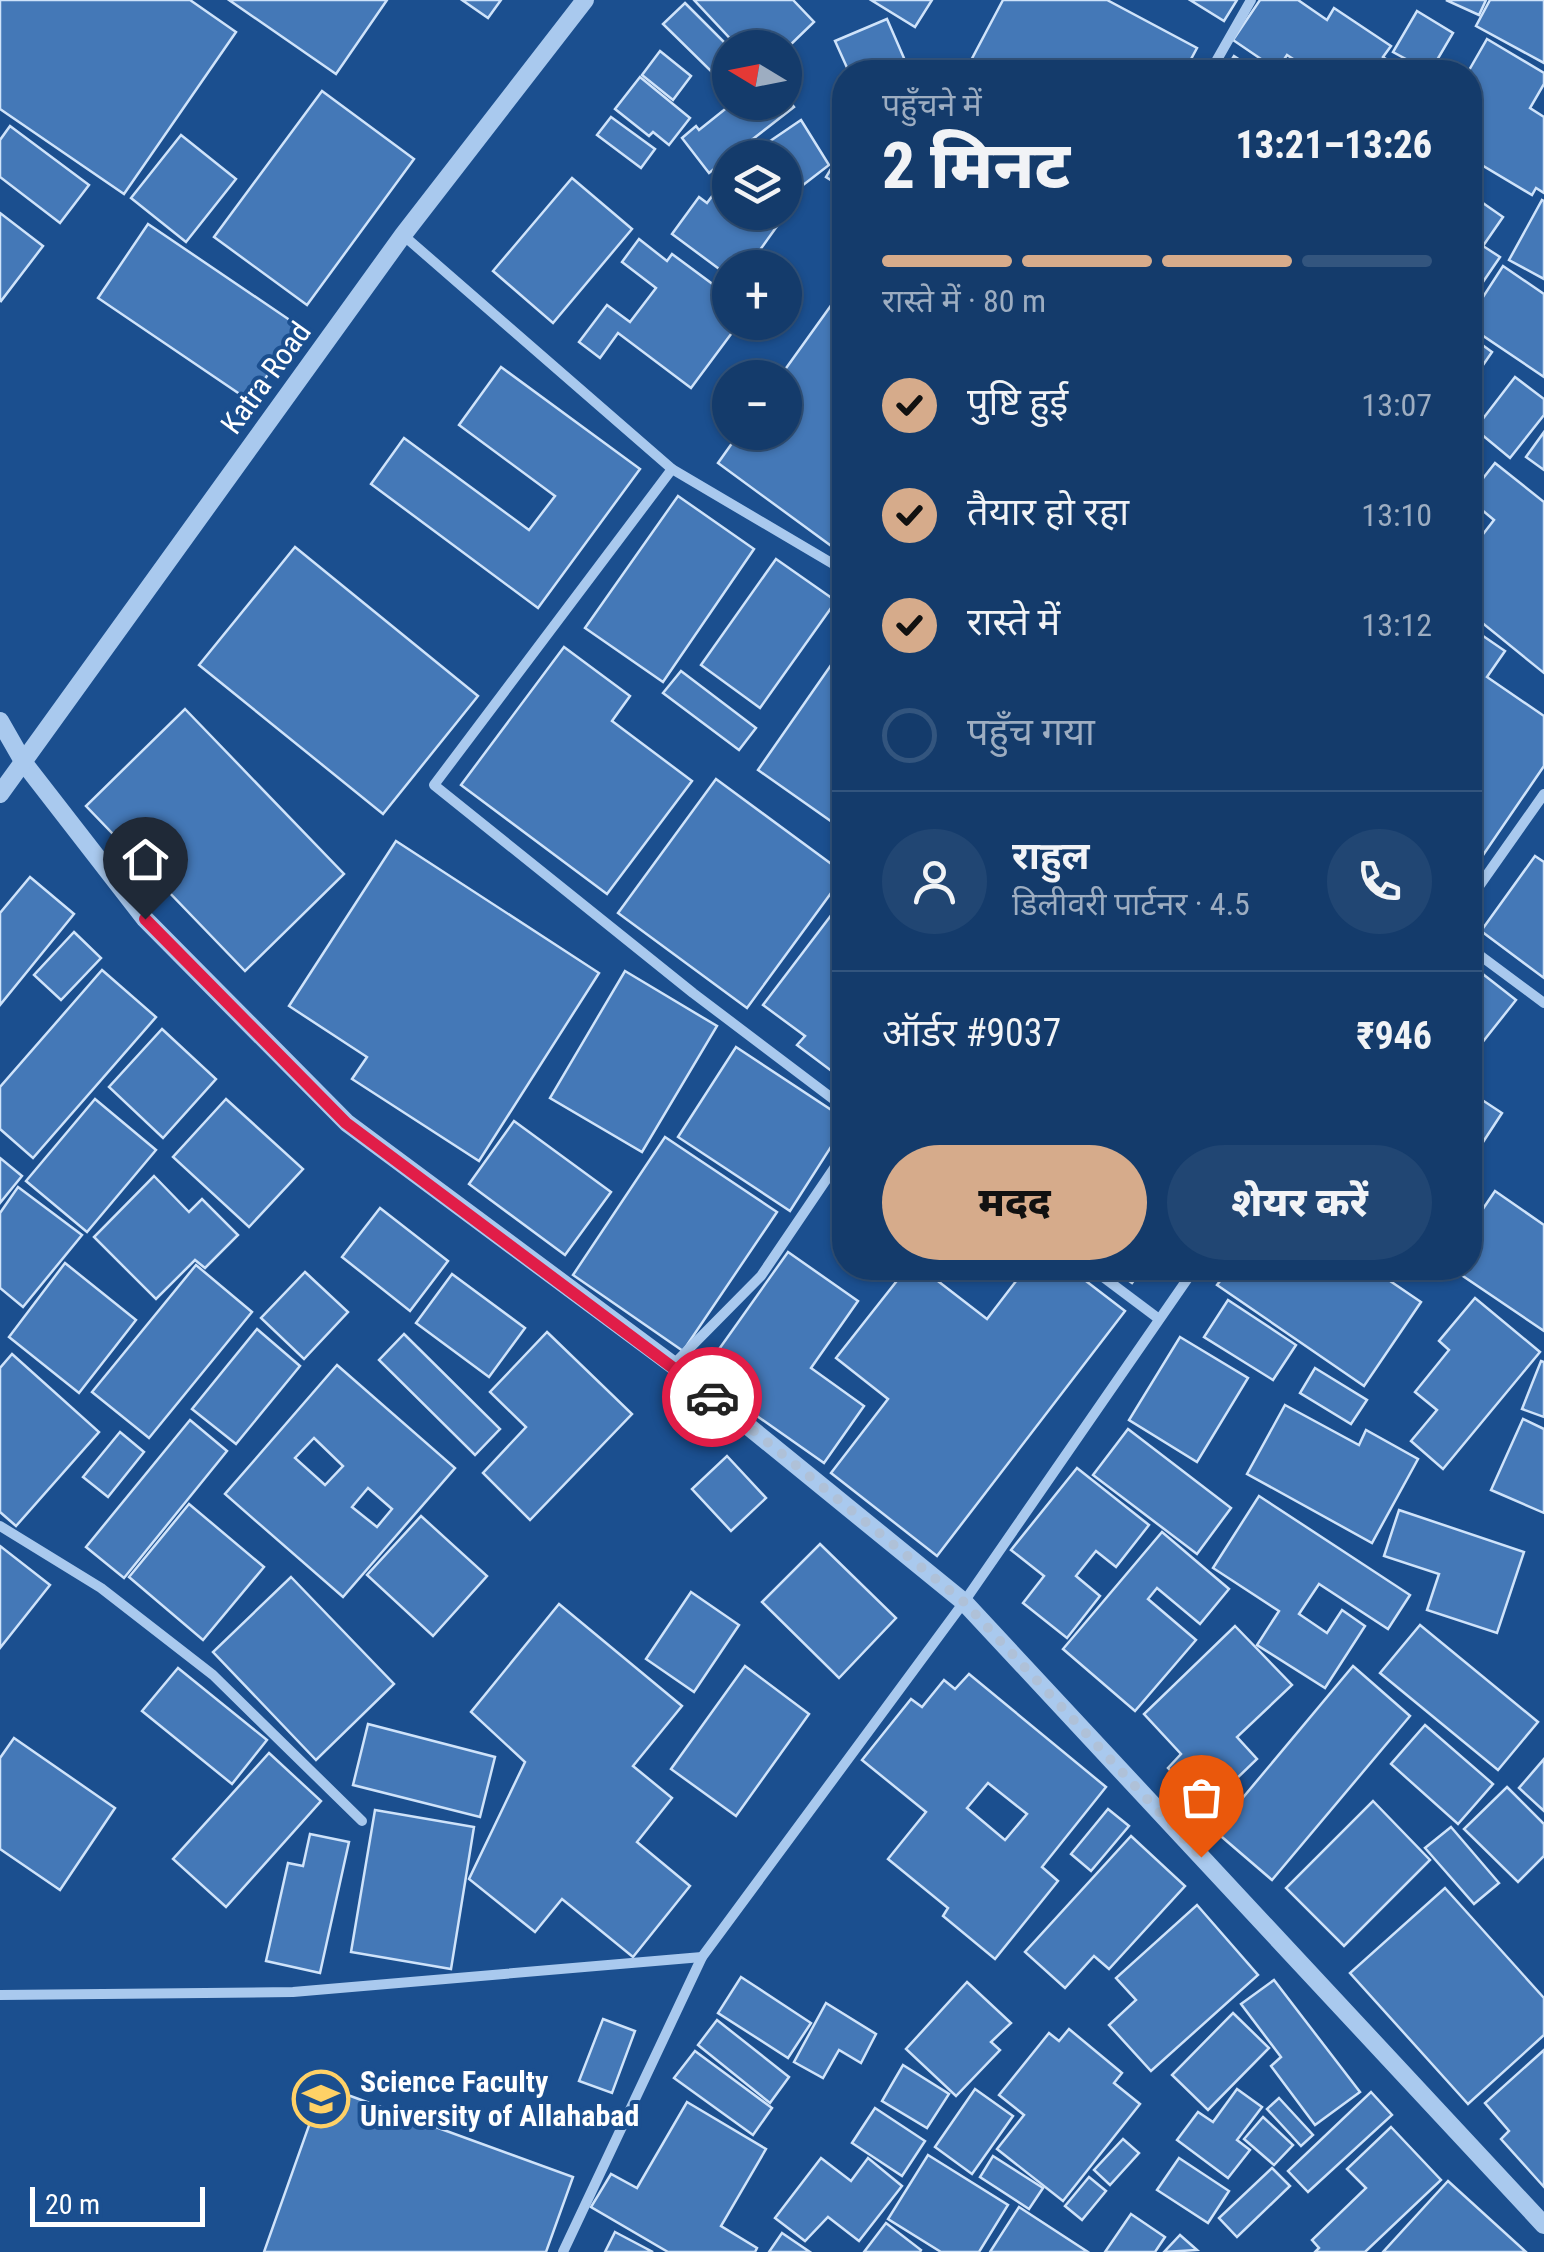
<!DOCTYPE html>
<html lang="hi">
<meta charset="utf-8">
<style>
:root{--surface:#143b6b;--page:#214673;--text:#f1f3f6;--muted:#9dadc1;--line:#33557e;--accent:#d6ab8b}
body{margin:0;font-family:"Roboto Condensed","Noto Sans Devanagari",sans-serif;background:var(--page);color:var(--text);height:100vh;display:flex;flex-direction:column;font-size:38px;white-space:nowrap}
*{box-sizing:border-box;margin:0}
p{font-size:32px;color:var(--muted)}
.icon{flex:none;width:55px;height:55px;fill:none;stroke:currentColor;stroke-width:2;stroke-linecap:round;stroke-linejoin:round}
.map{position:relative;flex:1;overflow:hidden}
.drawer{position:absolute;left:832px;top:60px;width:650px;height:1220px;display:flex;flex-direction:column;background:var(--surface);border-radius:40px;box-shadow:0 2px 8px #0004,0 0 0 2px var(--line)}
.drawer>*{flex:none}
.needle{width:65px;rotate:280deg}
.controls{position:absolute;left:712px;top:30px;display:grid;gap:20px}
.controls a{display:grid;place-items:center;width:90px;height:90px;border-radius:50%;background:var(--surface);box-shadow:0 2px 8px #0004,0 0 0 2px var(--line);font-size:50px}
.scale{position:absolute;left:30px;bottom:25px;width:175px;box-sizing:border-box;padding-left:10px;border:5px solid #fff;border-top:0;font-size:28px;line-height:35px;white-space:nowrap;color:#fff;-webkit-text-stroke:8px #1b4f8f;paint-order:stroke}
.pin{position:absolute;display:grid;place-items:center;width:85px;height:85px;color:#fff;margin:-102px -42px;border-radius:50% 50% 50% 0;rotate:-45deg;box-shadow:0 0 10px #0007}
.pin .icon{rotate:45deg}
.courier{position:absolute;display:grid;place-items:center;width:100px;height:100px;margin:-50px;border:8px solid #e11d48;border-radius:50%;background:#fff;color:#222;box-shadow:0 2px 12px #0007}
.headline em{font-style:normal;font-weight:800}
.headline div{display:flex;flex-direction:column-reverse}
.headline{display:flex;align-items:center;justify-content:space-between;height:170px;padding:0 50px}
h1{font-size:65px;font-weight:800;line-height:75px}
.bar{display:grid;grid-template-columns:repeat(4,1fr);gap:15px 10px;align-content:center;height:120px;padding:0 50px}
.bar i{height:12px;border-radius:8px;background:var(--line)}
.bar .current{background:var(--accent)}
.bar p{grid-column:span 4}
.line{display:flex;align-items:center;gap:25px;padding:0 50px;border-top:2px solid var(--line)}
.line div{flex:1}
.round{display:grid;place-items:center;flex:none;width:105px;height:105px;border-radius:52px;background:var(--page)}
ol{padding:0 50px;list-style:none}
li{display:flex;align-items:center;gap:30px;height:110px}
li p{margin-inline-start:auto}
li .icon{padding:10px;border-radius:50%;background:var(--accent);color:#111;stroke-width:4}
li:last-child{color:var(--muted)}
li i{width:55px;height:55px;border:5px solid var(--line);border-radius:50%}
.cta{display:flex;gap:20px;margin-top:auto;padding:20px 50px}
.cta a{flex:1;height:115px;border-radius:60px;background:var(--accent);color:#111;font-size:40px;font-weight:800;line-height:115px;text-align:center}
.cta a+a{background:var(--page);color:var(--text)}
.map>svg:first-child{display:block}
.building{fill:#4478b7;stroke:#cfe3fa;stroke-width:2.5;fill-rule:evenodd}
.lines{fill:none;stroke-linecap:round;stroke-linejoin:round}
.minor{stroke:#a9c9ee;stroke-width:10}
.tertiary{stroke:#a9c9ee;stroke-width:18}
.done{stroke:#afc1d8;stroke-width:10;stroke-dasharray:0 18}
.route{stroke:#e11d48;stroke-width:12}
.labels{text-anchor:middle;stroke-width:8;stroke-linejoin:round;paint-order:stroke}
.street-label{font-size:30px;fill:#fff;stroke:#1b4f8f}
.poi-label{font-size:30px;font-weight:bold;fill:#fff;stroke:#1b4f8f;text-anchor:start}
</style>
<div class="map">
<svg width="1544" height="2252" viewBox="0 0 1544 2252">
<rect width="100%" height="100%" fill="#1b4f8f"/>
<g class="building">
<polygon points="0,0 190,0 236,32 124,194 0,109"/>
<polygon points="229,0 387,0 336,74"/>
<polygon points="462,0 501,0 488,18"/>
<polygon points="694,0 793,0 814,22 785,50 785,48 739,48"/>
<polygon points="871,0 932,0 915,27"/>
<polygon points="1003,0 1107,0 1197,48 1184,72 975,72 967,68"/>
<polygon points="1190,0 1237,0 1224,21"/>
<polygon points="1260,0 1298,0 1327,20 1334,8 1391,46 1383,57 1402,70 1313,72 1287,55 1277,70 1233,40"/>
<polygon points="1446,0 1486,0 1479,15"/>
<polygon points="1490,0 1544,0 1544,63 1476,26"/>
<polygon points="685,3 730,48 730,68 719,79 663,24"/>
<polygon points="1417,11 1453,33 1430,72 1393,52"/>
<polygon points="887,19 910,72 849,72 835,41"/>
<polygon points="1487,39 1544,73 1544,84 1530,108 1544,117 1544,193 1536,188 1532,195 1470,158 1468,72"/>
<polygon points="660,51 691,76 673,100 642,75"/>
<polygon points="1234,56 1258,72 1224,72"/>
<polygon points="640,77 690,118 669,145 653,132 649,136 615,109"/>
<polygon points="322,91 414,159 307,305 214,237"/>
<polygon points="785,95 794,107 709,173 682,138 696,126 699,130 734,102 785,102"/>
<polygon points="611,117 655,149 641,168 597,135"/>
<polygon points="801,120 829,165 785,199 785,158 758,158 754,152"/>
<polygon points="10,126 89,185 60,223 0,177 0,140"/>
<polygon points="181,135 236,179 186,242 131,198"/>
<polygon points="845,146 845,189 826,177"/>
<polygon points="730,172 730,212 785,212 785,204 790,208 747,268 730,268 730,277 672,234 699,197 707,203"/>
<polygon points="572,178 632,229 553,323 493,271"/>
<polygon points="1470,194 1503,217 1483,246 1500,257 1470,301"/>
<polygon points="1542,200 1544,201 1544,279 1509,260"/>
<polygon points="0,213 43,246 1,301 0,300"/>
<polygon points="148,224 300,327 250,401 98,298"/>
<polygon points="639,239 667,261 672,254 730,297 730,322 740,322 691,388 618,333 600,358 579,342 607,305 630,322 656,288 622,262"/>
<polygon points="1503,266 1544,294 1544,377 1470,327 1470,317"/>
<polygon points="845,286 845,556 718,463 740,432 785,432 785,378 779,378"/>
<polygon points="1470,336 1492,352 1470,384"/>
<polygon points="501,367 640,469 538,608 371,484 404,438 529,530 555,496 459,425"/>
<polygon points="1515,377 1544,399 1544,415 1510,458 1475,429"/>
<polygon points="1544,432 1544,470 1526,457"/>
<polygon points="1495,463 1544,502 1544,673 1470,613 1470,551 1494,520 1470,500 1470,495"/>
<polygon points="678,496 754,549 663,682 585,628"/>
<polygon points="295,547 478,696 383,814 199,665"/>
<polygon points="776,559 836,601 760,708 701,665"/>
<polygon points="1470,627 1505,651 1487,677 1544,716 1544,766 1479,861 1470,855"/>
<polygon points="845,645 845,758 837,770 845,775 845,831 758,770"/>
<polygon points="564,647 630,696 612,721 692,781 607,894 461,785"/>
<polygon points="681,671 756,728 739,750 663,693"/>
<polygon points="185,709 344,874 245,971 86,806"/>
<polygon points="716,779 845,874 747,1008 618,913"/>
<polygon points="396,841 599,973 479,1161 352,1079 367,1057 289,1006"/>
<polygon points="1535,856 1544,862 1544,978 1481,931"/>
<polygon points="30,877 74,914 0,1005 0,913"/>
<polygon points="845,897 845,1081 797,1045 805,1036 763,1005"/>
<polygon points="74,932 101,958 61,1000 34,975"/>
<polygon points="1470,964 1516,1000 1470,1058"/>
<polygon points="102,970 156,1017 33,1158 0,1129 0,1087"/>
<polygon points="625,971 717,1026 642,1152 550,1098"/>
<polygon points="162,1029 216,1079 163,1138 109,1087"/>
<polygon points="736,1047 845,1119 845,1125 790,1211 678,1137"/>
<polygon points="1470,1092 1502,1113 1470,1162"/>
<polygon points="95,1099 156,1150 87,1232 26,1181"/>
<polygon points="226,1099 303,1169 249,1227 173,1157"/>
<polygon points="514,1121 611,1192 565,1255 469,1184"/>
<polygon points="665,1137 777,1212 683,1351 573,1275"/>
<polygon points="0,1158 22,1176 0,1203"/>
<polygon points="154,1176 189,1212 202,1199 238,1235 205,1268 195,1260 156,1299 94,1237"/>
<polygon points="18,1187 82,1235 23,1307 0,1288 0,1213"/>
<polygon points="1495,1191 1544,1225 1544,1331 1451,1268 1470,1268 1470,1228"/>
<polygon points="380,1208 448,1261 410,1311 342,1257"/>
<polygon points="788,1252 858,1301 811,1368 864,1406 824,1463 700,1376"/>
<polygon points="65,1263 136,1320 79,1393 9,1337"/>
<polygon points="196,1265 252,1312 149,1438 92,1392"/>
<polygon points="907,1268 921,1268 987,1319 1026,1268 1069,1268 1125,1311 937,1556 831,1473 888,1399 836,1358"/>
<polygon points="1111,1268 1143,1268 1132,1283"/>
<polygon points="1230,1268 1371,1268 1421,1302 1364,1386 1217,1285"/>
<polygon points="305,1272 348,1312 304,1359 261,1318"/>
<polygon points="452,1274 525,1328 489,1377 416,1323"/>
<polygon points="1475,1298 1540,1352 1443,1469 1411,1441 1437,1410 1415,1392 1449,1350 1439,1341"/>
<polygon points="1228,1300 1296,1345 1273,1380 1204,1337"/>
<polygon points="257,1329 300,1366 236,1444 192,1409"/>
<polygon points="547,1332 632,1414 530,1520 483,1473 526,1427 490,1392"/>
<polygon points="404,1334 500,1429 475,1455 379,1360"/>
<polygon points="1180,1337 1248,1378 1197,1462 1129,1420"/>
<polygon points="12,1354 99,1432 16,1526 0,1512 0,1368"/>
<polygon points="1541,1361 1544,1362 1544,1417 1522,1409"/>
<path d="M337 1365 455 1468 343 1597 225 1494ZM314 1438 343 1466 325 1485 295 1458ZM368 1488 392 1509 377 1527 352 1507Z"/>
<polygon points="1315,1368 1367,1400 1351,1424 1300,1393"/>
<polygon points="1285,1405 1359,1445 1366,1430 1418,1459 1372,1543 1247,1474"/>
<polygon points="1523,1419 1544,1429 1544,1513 1491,1490"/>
<polygon points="190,1420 227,1451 124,1578 86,1547"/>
<polygon points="1128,1429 1231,1508 1197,1554 1093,1475"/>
<polygon points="120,1432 144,1452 108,1497 83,1477"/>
<polygon points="727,1456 766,1498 731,1531 692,1489"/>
<polygon points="1077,1468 1149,1525 1116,1567 1096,1551 1076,1576 1100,1596 1067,1638 1023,1603 1044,1576 1011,1550"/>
<polygon points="1259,1496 1410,1595 1388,1629 1319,1584 1299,1614 1327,1633 1342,1610 1365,1626 1325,1688 1257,1645 1279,1611 1213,1568"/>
<polygon points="189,1504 264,1567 203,1640 129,1577"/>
<polygon points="1399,1510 1524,1552 1497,1633 1427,1610 1439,1574 1384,1556"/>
<polygon points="421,1516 487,1576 433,1636 367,1575"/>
<polygon points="1162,1532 1229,1589 1200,1624 1157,1588 1148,1599 1196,1640 1135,1711 1063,1649"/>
<polygon points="820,1544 896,1618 839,1678 762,1602"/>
<polygon points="0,1546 50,1585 0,1648"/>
<polygon points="291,1577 394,1684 316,1760 213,1652"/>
<polygon points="691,1592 739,1625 694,1692 646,1659"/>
<polygon points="559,1604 682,1706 633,1766 672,1798 637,1842 690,1886 633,1957 562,1899 535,1932 469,1879 525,1762 471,1712"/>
<polygon points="1420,1625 1538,1722 1498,1770 1380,1673"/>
<polygon points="1235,1626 1292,1685 1237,1737 1257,1759 1206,1808 1168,1768 1181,1754 1144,1714"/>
<polygon points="745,1666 809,1714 736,1816 671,1769"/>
<polygon points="1353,1666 1410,1716 1272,1880 1215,1831"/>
<polygon points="178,1668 267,1740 232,1784 142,1711"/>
<path d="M969 1674 1106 1787 1042 1867 1058 1881 995 1959 943 1916 948 1908 888 1859 926 1812 862 1760 911 1699 922 1707 944 1680 955 1689ZM988 1783 1027 1814 1005 1840 967 1808Z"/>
<polygon points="368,1724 495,1757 480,1817 353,1785"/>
<polygon points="1425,1725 1493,1784 1458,1824 1391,1764"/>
<polygon points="14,1738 115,1808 60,1890 0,1849 0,1758"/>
<polygon points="269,1753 321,1801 226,1907 173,1859"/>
<polygon points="1544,1759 1544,1811 1519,1788"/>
<polygon points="1507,1787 1544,1824 1544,1856 1518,1882 1464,1829"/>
<polygon points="1373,1801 1430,1860 1344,1946 1286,1888"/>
<polygon points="1108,1809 1129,1826 1091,1871 1071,1854"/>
<polygon points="375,1810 474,1827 451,1969 351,1952"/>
<polygon points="1451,1827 1499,1883 1474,1904 1425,1848"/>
<polygon points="310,1834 349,1842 320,1973 266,1961 288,1863 303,1866"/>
<polygon points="1131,1836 1185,1886 1109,1969 1094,1956 1065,1988 1025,1952"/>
<polygon points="1445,1888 1544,1998 1544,2035 1468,2104 1350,1973"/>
<polygon points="1197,1905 1258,1975 1151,2071 1109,2025 1136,2000 1116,1978"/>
<polygon points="741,1977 811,2023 788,2058 718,2013"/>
<polygon points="1274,1980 1360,2092 1315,2125 1271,2066 1281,2057 1241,2004"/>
<polygon points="967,1982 1011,2023 991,2042 1000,2050 956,2096 906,2049"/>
<polygon points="826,2003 876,2034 861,2063 839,2050 823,2078 794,2062"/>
<polygon points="1233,2013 1269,2048 1208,2110 1172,2075"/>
<polygon points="603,2019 635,2031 612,2093 579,2081"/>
<polygon points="717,2020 789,2077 770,2103 698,2045"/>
<polygon points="1069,2029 1122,2073 1114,2083 1140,2104 1063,2201 997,2149 1024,2115 999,2095 1049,2033 1059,2041"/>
<polygon points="1544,2050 1544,2187 1501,2139 1509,2131 1485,2103"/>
<polygon points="695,2051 772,2108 753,2135 674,2078"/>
<polygon points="903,2065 949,2094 927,2128 882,2101"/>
<polygon points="323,2086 573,2177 546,2252 264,2252"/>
<polygon points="975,2089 1013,2116 972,2174 935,2147"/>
<polygon points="1237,2089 1262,2107 1237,2140 1250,2150 1228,2178 1177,2140 1198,2112 1213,2122"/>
<polygon points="1371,2092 1392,2115 1308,2192 1288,2171"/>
<polygon points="1279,2098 1313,2135 1301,2146 1267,2109"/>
<polygon points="687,2102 766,2149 721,2226 757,2248 755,2252 668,2252 591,2207 611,2174 637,2188"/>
<polygon points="875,2108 925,2141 902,2176 852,2143"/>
<polygon points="1263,2117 1293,2145 1274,2165 1244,2139"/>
<polygon points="1391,2127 1441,2180 1365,2252 1315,2252 1319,2248 1312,2240 1366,2188 1347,2169"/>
<polygon points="1123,2139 1139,2153 1110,2185 1094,2170"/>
<polygon points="928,2155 1008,2205 979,2252 941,2252 888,2219"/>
<polygon points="993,2156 1043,2188 1029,2209 980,2177"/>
<polygon points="821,2158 851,2181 868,2158 902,2186 859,2241 828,2217 805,2241 775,2218"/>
<polygon points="1179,2158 1229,2191 1208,2223 1157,2190"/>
<polygon points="1272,2168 1290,2186 1237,2237 1219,2218"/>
<polygon points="1089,2177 1106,2191 1082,2220 1065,2206"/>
<polygon points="1448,2181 1526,2252 1383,2252"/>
<polygon points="1019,2207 1088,2252 990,2252"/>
<polygon points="1131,2214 1165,2237 1155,2252 1105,2252"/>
<polygon points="886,2223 921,2250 920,2252 864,2252"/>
<polygon points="615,2232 653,2252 605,2252"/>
<polygon points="782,2233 810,2252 769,2252"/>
<polygon points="1180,2235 1197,2250 1164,2252"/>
</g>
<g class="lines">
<g class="minor">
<polyline points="1210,72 1251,0"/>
<polyline points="403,235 672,469 845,571"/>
<polyline points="672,469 434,785 693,993 845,1108"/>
<polyline points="1470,899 1544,794"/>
<polyline points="1470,948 1544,1003"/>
<polyline points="1091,1268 1159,1319"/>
<polyline points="673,1365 761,1276 845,1152"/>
<polyline points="0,1526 101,1588 213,1675 362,1821"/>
<polyline points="0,1995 293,1992 702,1957"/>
<polyline points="563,2252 702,1957 964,1602 1195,1268"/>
</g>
<g class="tertiary">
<polyline points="0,721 24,763 145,919 347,1123 673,1365 964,1602 1544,2225"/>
<polyline points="0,794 403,235 585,0"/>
</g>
</g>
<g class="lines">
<polyline class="done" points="712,1397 964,1602 1201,1857"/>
<polyline class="route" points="145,919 346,1123 712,1397"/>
</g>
<defs>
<g id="university-ring" transform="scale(2.875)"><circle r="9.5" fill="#1b4f8f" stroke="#ffd166" stroke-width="1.5"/><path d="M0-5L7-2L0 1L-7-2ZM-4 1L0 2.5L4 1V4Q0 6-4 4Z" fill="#ffd166"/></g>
</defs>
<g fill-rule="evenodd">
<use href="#university-ring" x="321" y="2099"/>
</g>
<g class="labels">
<g class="street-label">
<text transform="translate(266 378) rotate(-54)" y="10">Katra Road</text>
</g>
<g class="poi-label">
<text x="360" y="2092">Science Faculty<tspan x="360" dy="34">University of Allahabad</tspan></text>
</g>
</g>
</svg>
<div class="controls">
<a><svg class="needle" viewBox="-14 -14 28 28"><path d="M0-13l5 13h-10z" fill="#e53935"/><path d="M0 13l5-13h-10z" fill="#9dadc1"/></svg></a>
<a><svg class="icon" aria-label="layers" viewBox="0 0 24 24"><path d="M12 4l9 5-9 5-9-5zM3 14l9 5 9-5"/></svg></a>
<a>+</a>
<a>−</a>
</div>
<div class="scale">20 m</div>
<div class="pin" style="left:1201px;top:1857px;background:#ea580c"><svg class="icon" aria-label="bag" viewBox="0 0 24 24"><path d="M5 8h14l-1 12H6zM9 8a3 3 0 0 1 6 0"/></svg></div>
<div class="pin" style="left:145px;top:919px;background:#1f2937"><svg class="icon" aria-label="home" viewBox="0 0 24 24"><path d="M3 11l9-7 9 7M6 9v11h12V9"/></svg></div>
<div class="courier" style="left:712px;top:1397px"><svg class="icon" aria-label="car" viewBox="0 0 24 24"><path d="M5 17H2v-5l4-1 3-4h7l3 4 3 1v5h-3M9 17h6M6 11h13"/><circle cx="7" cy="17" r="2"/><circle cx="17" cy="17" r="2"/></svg></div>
<section class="drawer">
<div class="headline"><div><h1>2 मिनट</h1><p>पहुँचने में</p></div><em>13:21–13:26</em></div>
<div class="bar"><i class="current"></i><i class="current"></i><i class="current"></i><i></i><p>रास्ते में · 80 m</p></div>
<ol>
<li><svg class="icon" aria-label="check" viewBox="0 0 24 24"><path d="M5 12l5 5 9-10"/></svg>पुष्टि हुई<p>13:07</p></li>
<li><svg class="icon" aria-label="check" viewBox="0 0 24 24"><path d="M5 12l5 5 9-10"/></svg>तैयार हो रहा<p>13:10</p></li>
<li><svg class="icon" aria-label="check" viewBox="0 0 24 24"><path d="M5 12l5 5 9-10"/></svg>रास्ते में<p>13:12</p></li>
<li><i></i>पहुँच गया</li>
</ol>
<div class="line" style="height:180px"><a class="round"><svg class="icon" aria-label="person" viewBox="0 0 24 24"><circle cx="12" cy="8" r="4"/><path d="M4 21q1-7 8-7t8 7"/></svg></a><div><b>राहुल</b><p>डिलीवरी पार्टनर · 4.5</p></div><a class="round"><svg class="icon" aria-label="phone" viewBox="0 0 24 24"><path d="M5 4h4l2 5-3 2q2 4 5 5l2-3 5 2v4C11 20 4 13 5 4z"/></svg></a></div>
<div class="line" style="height:130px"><div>ऑर्डर #9037</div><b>₹946</b></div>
<div class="cta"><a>मदद</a><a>शेयर करें</a></div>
</section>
</div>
